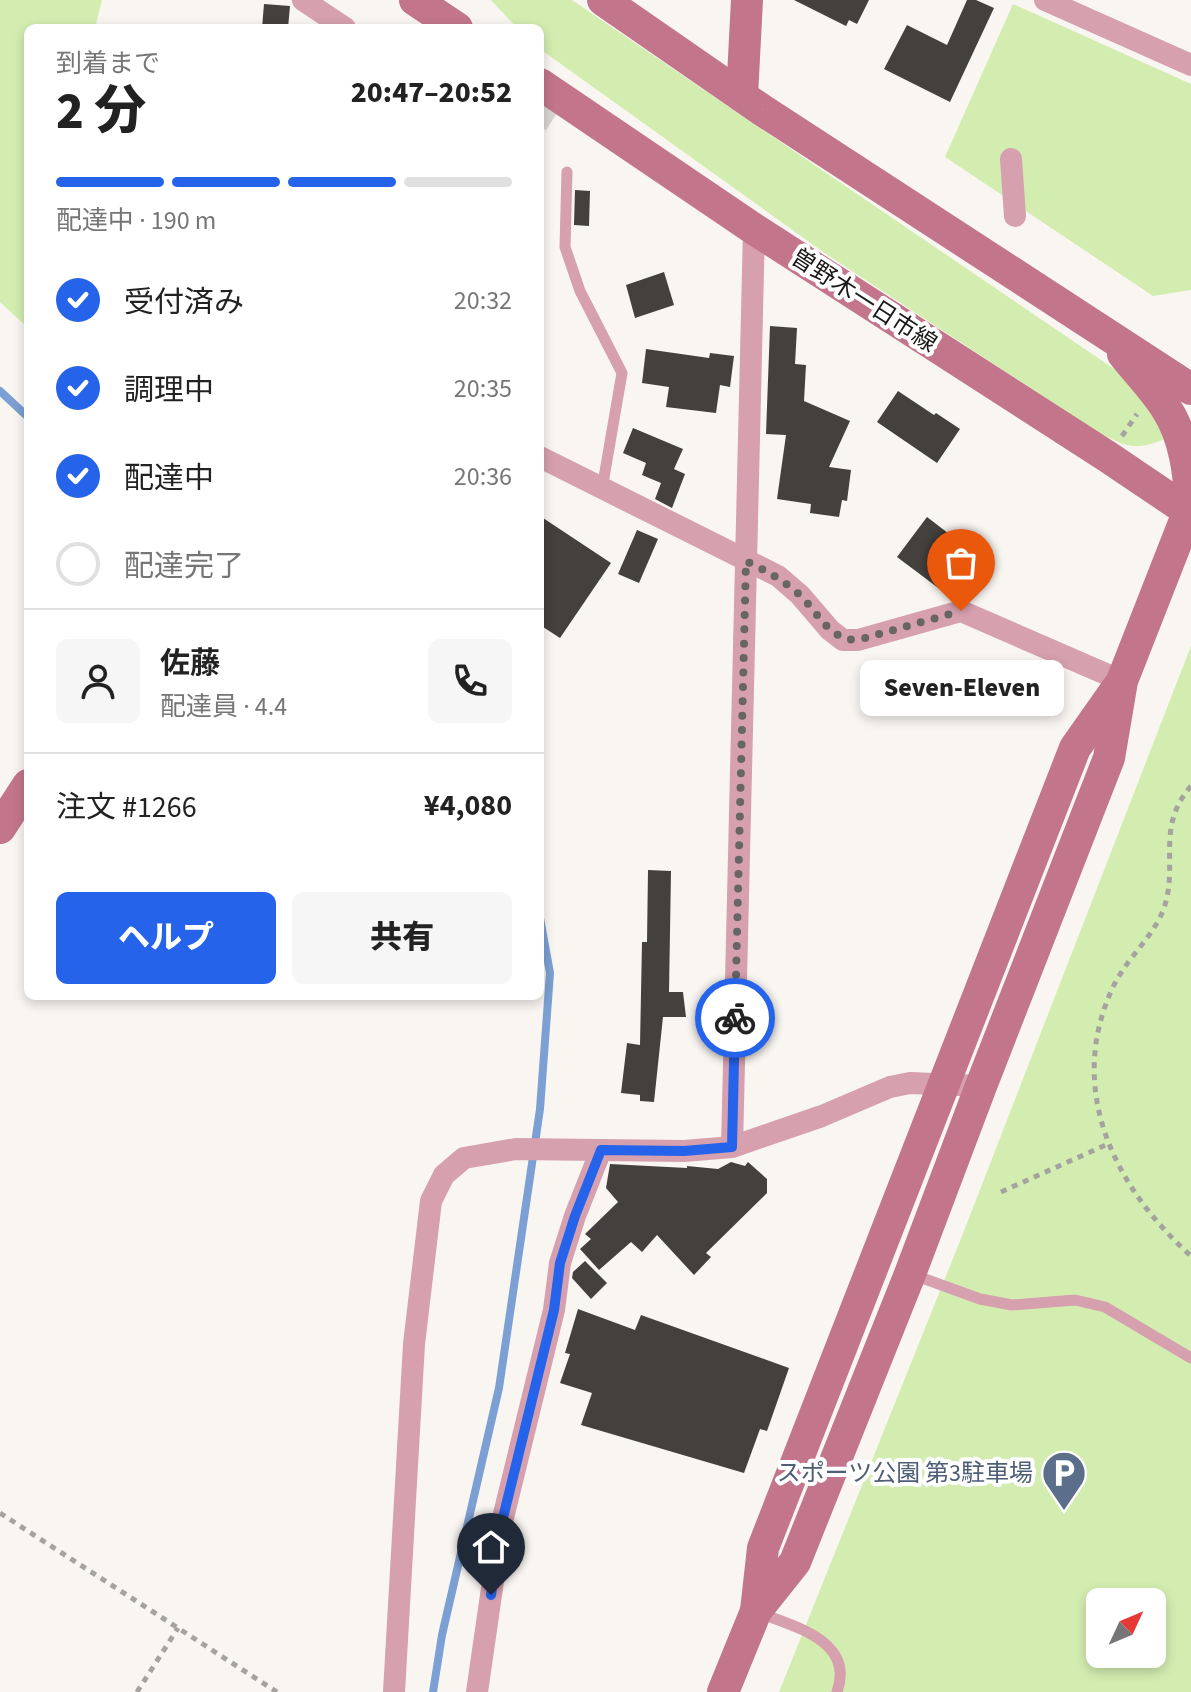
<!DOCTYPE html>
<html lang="ja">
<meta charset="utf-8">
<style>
:root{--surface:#fff;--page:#f6f6f6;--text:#222;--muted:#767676;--line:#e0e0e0;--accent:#2563eb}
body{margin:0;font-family:"Source Sans 3","Noto Sans JP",sans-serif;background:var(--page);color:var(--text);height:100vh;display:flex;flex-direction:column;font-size:30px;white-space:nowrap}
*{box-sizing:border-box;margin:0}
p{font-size:26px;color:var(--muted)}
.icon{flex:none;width:44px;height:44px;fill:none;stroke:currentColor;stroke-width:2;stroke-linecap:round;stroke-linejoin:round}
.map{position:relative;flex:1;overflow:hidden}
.side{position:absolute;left:24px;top:24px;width:520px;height:976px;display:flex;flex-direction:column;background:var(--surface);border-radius:12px;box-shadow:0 4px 12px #0003}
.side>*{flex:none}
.needle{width:52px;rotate:46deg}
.controls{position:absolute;left:1086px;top:1588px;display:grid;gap:16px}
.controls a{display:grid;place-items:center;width:80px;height:80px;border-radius:12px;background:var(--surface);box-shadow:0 4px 12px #0003;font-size:40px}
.pin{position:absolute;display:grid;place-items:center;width:68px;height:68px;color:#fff;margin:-82px -34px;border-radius:50% 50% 50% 0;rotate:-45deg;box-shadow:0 0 8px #0007}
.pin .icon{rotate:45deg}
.courier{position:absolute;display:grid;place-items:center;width:80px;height:80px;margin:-40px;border:6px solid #2563eb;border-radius:50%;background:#fff;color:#222;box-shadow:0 2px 10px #0007}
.bubble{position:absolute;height:56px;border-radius:12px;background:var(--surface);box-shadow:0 4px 12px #0003;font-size:26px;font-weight:800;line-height:56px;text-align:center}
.summary em{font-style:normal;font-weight:800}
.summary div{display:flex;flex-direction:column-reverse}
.summary{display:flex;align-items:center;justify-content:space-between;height:136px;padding:0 32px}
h1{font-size:52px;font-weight:800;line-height:60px}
.bar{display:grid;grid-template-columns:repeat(4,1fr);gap:12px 8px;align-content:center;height:96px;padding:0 32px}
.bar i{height:10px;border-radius:6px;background:var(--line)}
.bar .current{background:var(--accent)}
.bar p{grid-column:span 4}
.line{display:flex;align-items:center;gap:20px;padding:0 32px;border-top:2px solid var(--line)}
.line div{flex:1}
.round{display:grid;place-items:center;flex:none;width:84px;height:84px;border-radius:12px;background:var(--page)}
ol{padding:0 32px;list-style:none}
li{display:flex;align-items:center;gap:24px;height:88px}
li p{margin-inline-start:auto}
li .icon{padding:8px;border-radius:50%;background:var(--accent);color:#fff;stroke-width:4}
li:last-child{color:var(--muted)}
li i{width:44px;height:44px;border:4px solid var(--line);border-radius:50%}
.button{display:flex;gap:16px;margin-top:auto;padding:16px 32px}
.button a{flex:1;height:92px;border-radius:12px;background:var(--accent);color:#fff;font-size:32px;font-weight:800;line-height:92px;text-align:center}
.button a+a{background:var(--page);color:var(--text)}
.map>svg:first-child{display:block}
.green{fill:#d3edb0;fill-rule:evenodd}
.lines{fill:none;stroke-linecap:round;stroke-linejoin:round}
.stream{stroke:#7ca0d3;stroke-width:8}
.building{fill:#43403d}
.street-tunnel{stroke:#d8d5d1;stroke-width:22;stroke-dasharray:22 11;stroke-linecap:butt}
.path{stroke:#a5a3a0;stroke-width:5;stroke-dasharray:6 6;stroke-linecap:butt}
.lane{stroke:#d6a0ae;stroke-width:11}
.street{stroke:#d6a0ae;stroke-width:22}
.secondary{stroke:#c2758b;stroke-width:32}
.done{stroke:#686664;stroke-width:8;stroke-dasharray:0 14.4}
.route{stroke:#2563eb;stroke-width:10}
.labels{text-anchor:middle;stroke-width:8;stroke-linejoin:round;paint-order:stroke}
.street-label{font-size:24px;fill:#1a1918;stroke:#fff}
.service-label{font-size:24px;fill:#4e5e75;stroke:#fff;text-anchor:end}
</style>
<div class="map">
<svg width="1191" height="1692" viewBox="0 0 1191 1692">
<rect width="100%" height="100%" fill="#f9f6f2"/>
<g class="green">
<polygon points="0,0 102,0 95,28 28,28 28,328 0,302"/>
<path d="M491 0H572L1126 377 1155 405 1165 439C1134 451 1128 447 1099 433L826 254 540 49V28H517Z"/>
<polygon points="1013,4 1191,84 1191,290 1153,296 945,157"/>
<path d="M1191 646V1692H779L962 1236ZM1100 1602H1152V1654H1100Z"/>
</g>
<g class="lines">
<g class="stream">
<polyline points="0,391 28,417"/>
<polyline points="433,1692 442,1635 499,1388 540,1109 550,973 540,918"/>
</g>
</g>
<g class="building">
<polygon points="794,0 869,0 857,24 849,20 846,26"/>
<polygon points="967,0 976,0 994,8 950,102 884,69 907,25 947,45"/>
<polygon points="264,4 290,6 288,28 262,28"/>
<polygon points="575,190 590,191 589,226 574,225"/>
<polygon points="664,272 674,305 635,318 626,285"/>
<polygon points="770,326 797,328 795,364 806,365 804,401 850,421 829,467 851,470 847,501 842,500 839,517 810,513 811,504 777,499 786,435 766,434"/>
<polygon points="646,349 709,358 710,353 734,356 730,387 720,385 716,413 666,407 669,387 642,383"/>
<polygon points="898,391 934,415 936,413 960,429 937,463 877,422"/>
<polygon points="633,428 683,449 674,469 685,474 672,508 655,499 661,483 642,475 646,463 623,453"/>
<polygon points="540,516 611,563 560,638 540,625"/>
<polygon points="927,517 974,553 945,593 897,557"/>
<polygon points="637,530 658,539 639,583 618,574"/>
<polygon points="648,870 671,871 669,992 683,992 686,1017 663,1017 654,1102 640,1101 640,1095 621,1093 627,1043 640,1045 642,942 647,942"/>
<polygon points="731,1162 745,1166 748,1162 767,1179 767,1193 706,1253 711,1257 694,1275 657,1235 642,1252 631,1242 599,1270 580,1249 591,1239 585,1234 618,1202 606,1188 610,1164 687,1168 687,1166 718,1169"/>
<polygon points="585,1261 607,1283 591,1299 572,1278 573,1272"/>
<polygon points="578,1309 635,1330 641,1315 789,1368 767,1431 760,1429 744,1473 581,1425 592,1393 560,1383 570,1354 565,1353"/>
</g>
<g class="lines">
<polyline class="street-tunnel" points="540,113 552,121"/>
<g class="path">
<polyline points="1122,436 1137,414"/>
<path d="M1191 786C1155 828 1179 864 1164 908 1154 936 1128 957 1114 985 1065 1087 1113 1186 1191 1256"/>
<polyline points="1001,1192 1108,1144"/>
<polyline points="0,1513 277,1692"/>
<polyline points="137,1692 178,1628"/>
</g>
<g class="lane">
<polyline points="567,172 565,247 580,291 622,373 602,489"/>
<polyline points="914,1275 980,1299 1012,1305 1075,1300 1105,1307 1191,1358"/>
<path d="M760 1613C795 1627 855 1641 837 1692"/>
</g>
<g class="street">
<polyline points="303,0 345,28"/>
<polyline points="1045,0 1191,65"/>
<polyline points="1011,159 1015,216"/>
<polyline points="540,457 778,576 800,595 830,630 843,640 858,640 961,611 1122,681"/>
<polyline points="732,1147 754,229"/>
<polyline points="394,1692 414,1344 431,1201 444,1175 464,1158 516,1149 684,1151 732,1147 822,1116 890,1087 910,1083 981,1086"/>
<polyline points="477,1692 501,1526 554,1310 560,1263 575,1216 601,1150"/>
</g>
<g class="secondary">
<polyline points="415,0 457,28"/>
<polyline points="603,0 762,110 1191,389"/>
<polyline points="540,84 754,229 1108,457 1191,513"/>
<polyline points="742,96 747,0"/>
<path d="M1123 354C1137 372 1154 389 1166 408 1185 437 1191 478 1189 511"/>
<polyline points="0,828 28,785"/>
<polyline points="756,1611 763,1548 1075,748 1118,687"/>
<polyline points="723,1692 756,1611 795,1562 910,1274 981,1086 1109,758 1122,681 1191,505"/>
</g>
</g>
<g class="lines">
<path class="done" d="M735 1018 746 561C764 570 780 578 795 591 818 609 826 640 858 640L961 611"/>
<polyline class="route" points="491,1595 501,1526 554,1310 560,1263 575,1216 601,1150 684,1151 732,1147 735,1018"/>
</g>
<defs>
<g id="parking-pin" transform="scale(2.3)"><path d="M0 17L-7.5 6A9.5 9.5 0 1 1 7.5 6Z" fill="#5c6f8a" stroke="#fff"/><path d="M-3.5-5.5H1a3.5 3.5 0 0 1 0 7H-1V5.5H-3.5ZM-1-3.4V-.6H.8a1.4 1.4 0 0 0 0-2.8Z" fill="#fff"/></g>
</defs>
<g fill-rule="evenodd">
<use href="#parking-pin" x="1064" y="1473"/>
</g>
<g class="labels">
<g class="street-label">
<text transform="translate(864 300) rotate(33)" y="8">曽野木一日市線</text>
</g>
<g class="service-label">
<text x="1033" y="1481">スポーツ公園 第3駐車場</text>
</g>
</g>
</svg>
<div class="controls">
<a><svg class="needle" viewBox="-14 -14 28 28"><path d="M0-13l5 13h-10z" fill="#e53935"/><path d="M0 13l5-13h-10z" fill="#767676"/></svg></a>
</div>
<div class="pin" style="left:961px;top:611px;background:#ea580c"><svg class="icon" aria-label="bag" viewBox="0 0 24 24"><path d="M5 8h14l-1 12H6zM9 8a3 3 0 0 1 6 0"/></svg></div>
<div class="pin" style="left:491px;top:1595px;background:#1f2937"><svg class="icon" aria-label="home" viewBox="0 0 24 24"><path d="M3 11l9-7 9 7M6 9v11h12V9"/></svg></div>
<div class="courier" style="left:735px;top:1018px"><svg class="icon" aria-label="bike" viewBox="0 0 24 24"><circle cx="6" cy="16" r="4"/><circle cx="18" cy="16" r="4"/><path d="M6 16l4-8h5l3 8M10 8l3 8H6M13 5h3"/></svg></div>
<div class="bubble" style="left:860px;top:660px;width:204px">Seven-Eleven</div>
<section class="side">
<div class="summary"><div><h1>2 分</h1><p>到着まで</p></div><em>20:47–20:52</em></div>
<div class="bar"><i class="current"></i><i class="current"></i><i class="current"></i><i></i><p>配達中 · 190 m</p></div>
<ol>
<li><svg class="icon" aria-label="check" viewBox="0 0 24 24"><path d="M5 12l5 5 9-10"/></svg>受付済み<p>20:32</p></li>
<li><svg class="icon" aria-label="check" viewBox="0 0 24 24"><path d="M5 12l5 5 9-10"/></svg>調理中<p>20:35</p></li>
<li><svg class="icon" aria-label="check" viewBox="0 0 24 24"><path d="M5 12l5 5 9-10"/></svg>配達中<p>20:36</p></li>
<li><i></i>配達完了</li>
</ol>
<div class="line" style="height:144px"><a class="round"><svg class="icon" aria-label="person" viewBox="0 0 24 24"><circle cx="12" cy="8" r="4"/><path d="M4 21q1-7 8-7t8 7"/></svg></a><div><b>佐藤</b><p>配達員 · 4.4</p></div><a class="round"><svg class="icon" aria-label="phone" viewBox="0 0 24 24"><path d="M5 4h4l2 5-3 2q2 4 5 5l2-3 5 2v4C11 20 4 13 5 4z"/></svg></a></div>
<div class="line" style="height:104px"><div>注文 #1266</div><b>¥4,080</b></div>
<div class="button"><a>ヘルプ</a><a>共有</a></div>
</section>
</div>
